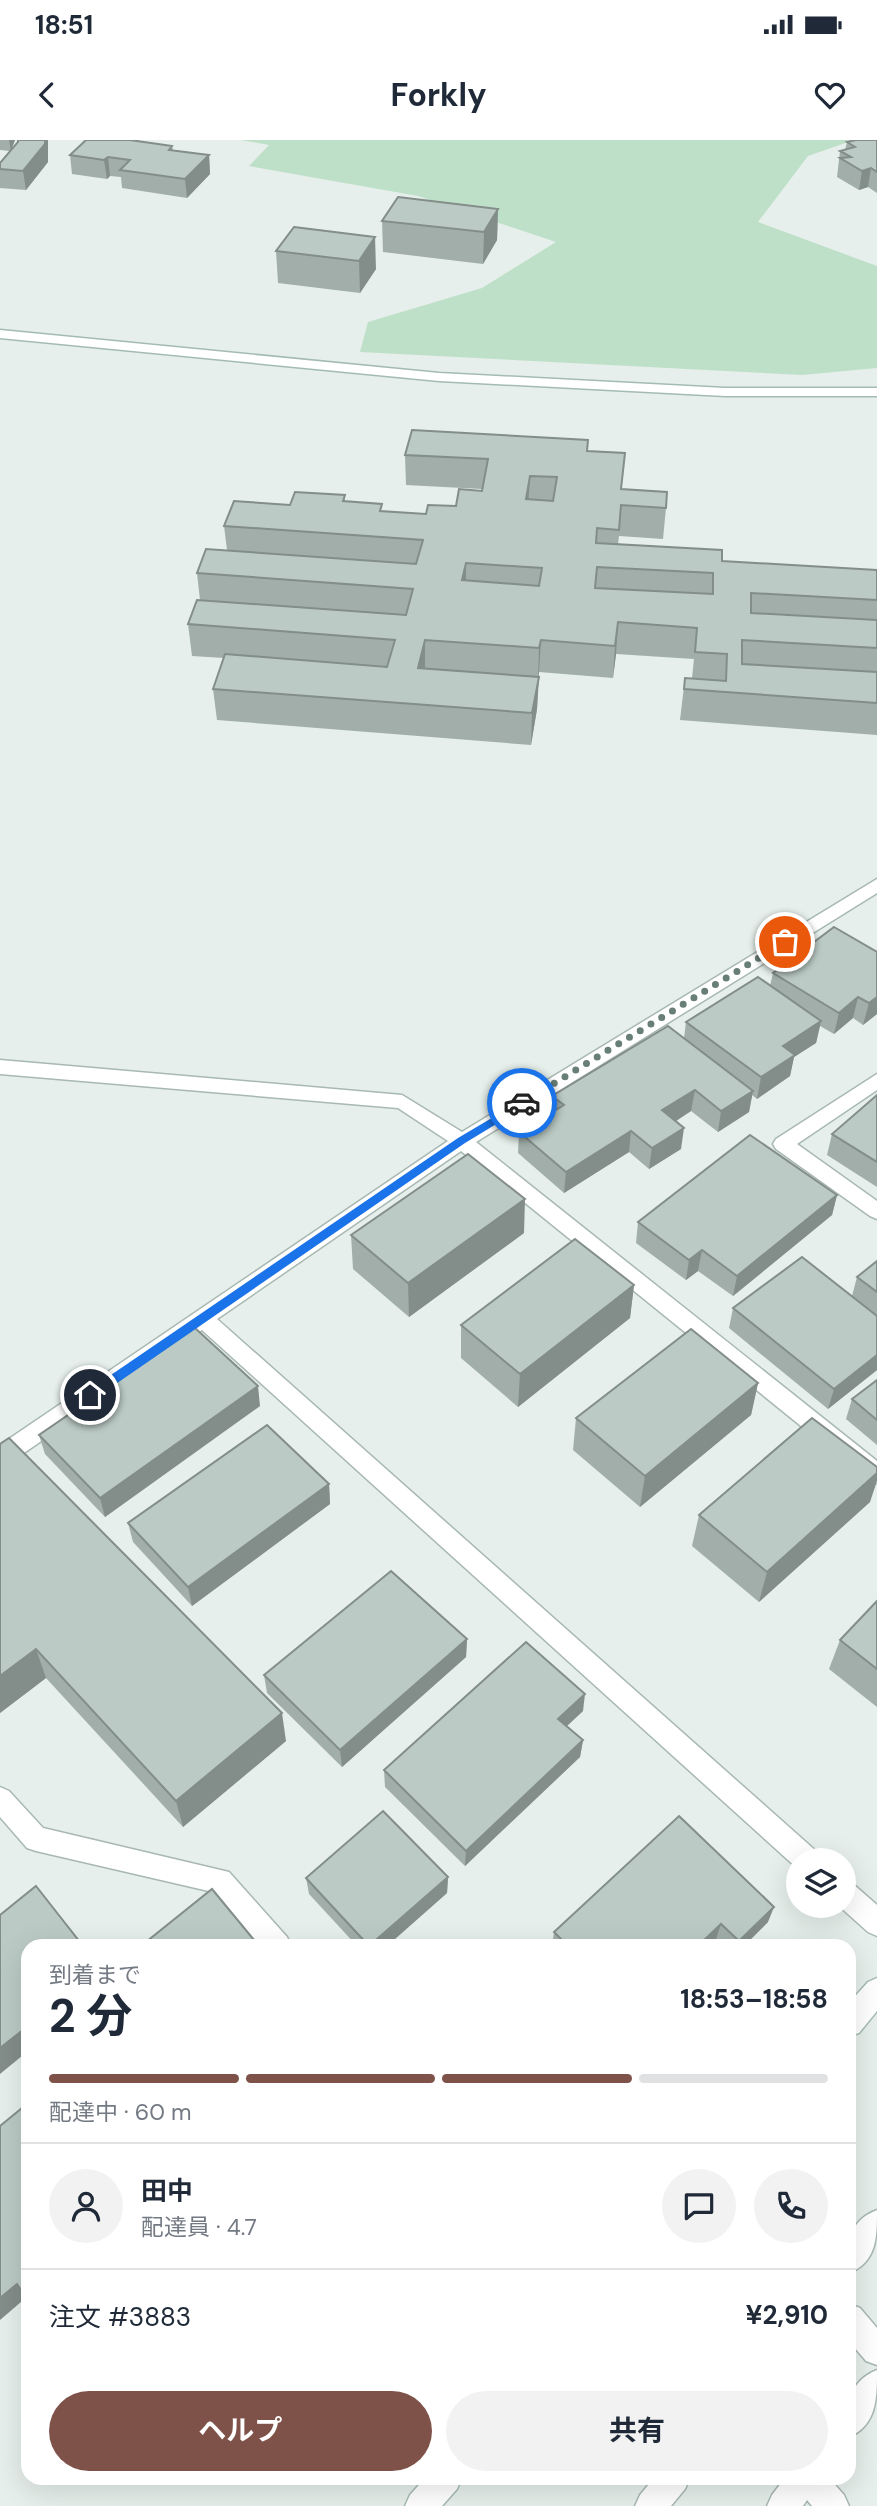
<!DOCTYPE html>
<html lang="ja">
<meta charset="utf-8">
<style>
:root{--surface:#fff;--page:#f2f2f3;--text:#1f2937;--muted:#747a83;--line:#e0e1e3;--accent:#7f5249}
body{margin:0;font-family:"DM Sans","Noto Sans JP",sans-serif;background:var(--page);color:var(--text);height:100vh;display:flex;flex-direction:column;font-size:26px;white-space:nowrap}
*{box-sizing:border-box;margin:0}
p{font-size:23px;color:var(--muted)}
.icon{flex:none;width:38px;height:38px;fill:none;stroke:currentColor;stroke-width:2;stroke-linecap:round;stroke-linejoin:round}
.map{position:relative;flex:1;overflow:hidden}
.details{position:absolute;left:21px;top:1799px;width:835px;height:546px;display:flex;flex-direction:column;background:var(--surface);border-radius:21px;box-shadow:0 7px 28px #0002}
.details>*{flex:none}
.buttons{position:absolute;left:786px;top:1708px;display:grid;gap:14px}
.buttons a{display:grid;place-items:center;width:70px;height:70px;border-radius:50%;background:var(--surface);box-shadow:0 7px 28px #0002;font-size:35px}
.pin{position:absolute;display:grid;place-items:center;width:60px;height:60px;color:#fff;margin:-30px;border:4px solid #fff;border-radius:50%;box-shadow:0 2px 7px #0007}
.courier{position:absolute;display:grid;place-items:center;width:70px;height:70px;margin:-35px;border:5px solid #1a73e8;border-radius:50%;background:#fff;color:#222;box-shadow:0 2px 9px #0007}
.overview em{font-style:normal;font-weight:700}
.overview div{display:flex;flex-direction:column-reverse}
.overview{display:flex;align-items:center;justify-content:space-between;height:119px;padding:0 28px}
h1{font-size:46px;font-weight:700;line-height:52px}
.bar{display:grid;grid-template-columns:repeat(4,1fr);gap:10px 7px;align-content:center;height:84px;padding:0 28px}
.bar i{height:9px;border-radius:5px;background:var(--line)}
.bar .active{background:var(--accent)}
.bar p{grid-column:span 4}
.line{display:flex;align-items:center;gap:18px;padding:0 28px;border-top:2px solid var(--line)}
.line div{flex:1}
.round{display:grid;place-items:center;flex:none;width:74px;height:74px;border-radius:37px;background:var(--page)}
.button{display:flex;gap:14px;margin-top:auto;padding:14px 28px}
.button a{flex:1;height:80px;border-radius:42px;background:var(--accent);color:#fff;font-size:28px;font-weight:700;line-height:80px;text-align:center}
.button a+a{background:var(--page);color:var(--text)}
.status{display:flex;justify-content:space-between;align-items:center;height:49px;padding:0 35px;background:var(--surface);direction:ltr}
.status svg{height:19px;fill:currentColor}
header{display:flex;justify-content:space-between;align-items:center;height:91px;padding:0 28px;background:var(--surface);font-size:32px;font-weight:700}
.map>svg:first-child{display:block}
.green{fill:#bfe0c8}
.lines{fill:none;stroke-linecap:round;stroke-linejoin:round}
.lane-casing{stroke:#a8b8b2;stroke-width:3}
.street-casing{stroke:#a8b8b2;stroke-width:3}
.secondary-casing{stroke:#a4bbb3;stroke-width:3}
.lane{fill:#fff;fill-rule:evenodd}
.street{fill:#fff;fill-rule:evenodd}
.secondary{fill:#fff;fill-rule:evenodd}
.wall{fill:#a1aea9}
.shaded-wall{fill:#838d89}
.building{fill:#bbcac4;stroke:#838d89;stroke-width:2;fill-rule:evenodd}
.route{fill:#1a73e8}
.done{stroke:#687f78;stroke-width:7;stroke-dasharray:0 12.6}
</style>
<div class="status"><b>18:51</b><svg viewBox="0 0 49 12"><path d="M0 12V9h3v3zM5 12V6h3v6zM10 12V3h3v9zM15 12V0h3v12zM26 1h20v11H26zM47 4h2v5h-2z"/></svg></div>
<header><svg class="icon" aria-label="back" viewBox="0 0 24 24"><path d="M15 5l-7 7 7 7"/></svg>Forkly<svg class="icon" aria-label="heart" viewBox="0 0 24 24"><path d="M12 20l-8-8c-3-5 5-10 8-4 3-6 11-1 8 4z"/></svg></header>
<div class="map">
<svg width="877" height="2366" viewBox="0 0 877 2366">
<rect width="100%" height="100%" fill="#e6efeb"/>
<polygon class="green" points="241,0 854,0 808,16 758,82 877,126 877,228 802,235 360,212 368,182 482,148 556,102 418,56 249,26 269,5"/>
<g class="lines">
<g class="lane-casing">
<g id="lane">
<path d="M877 2070C877 2097 877 2122 849 2133 849 2105 846 2082 877 2070Z"/>
<polygon points="849,2164 860,2168 877,2188 877,2225 866,2221 849,2201"/>
<path d="M877 2230C877 2258 877 2285 849 2297 849 2268 845 2243 877 2230Z"/>
<polygon points="654,2338 690,2338 685,2349 671,2366 635,2366 640,2355"/>
<polygon points="785,2338 829,2338 844,2355 849,2366 812,2366 807,2360 803,2366 767,2366 772,2355"/>
</g>
</g>
<g class="street-casing">
<g id="street">
<polygon points="877,739 877,753 476,1002 877,1321 877,1343 869,1341 461,1011 217,1179 816,1711 820,1720 798,1720 798,1729 202,1190 8,1324 0,1326 0,1305 448,1001 398,968 0,934 0,920 402,955 462,992"/>
<polygon points="877,934 877,950 797,1004 877,1061 877,1079 870,1076 776,1009 773,1004 776,999"/>
<polygon points="0,1647 9,1651 43,1688 229,1732 287,1797 291,1806 260,1806 213,1752 36,1711 27,1708 0,1677"/>
<polygon points="844,1740 853,1744 877,1765 877,1796 868,1792 839,1766 844,1766"/>
</g>
</g>
<g class="secondary-casing">
<g id="secondary">
<polygon points="0,190 439,233 725,248 877,248 877,256 725,256 439,241 0,198"/>
<polygon points="877,1838 877,1871 859,1893 849,1896 849,1863 868,1842"/>
<polygon points="425,2338 462,2338 457,2349 442,2366 405,2366 410,2355"/>
</g>
</g>
<use href="#lane" class="lane"/>
<use href="#street" class="street"/>
<use href="#secondary" class="secondary"/>
</g>
<g class="wall">
<polygon points="0,0 15,0 11,9 48,22 26,50 0,48 0,23 10,11 0,10"/>
<polygon points="877,0 877,53 868,47 859,50 837,37 840,11 845,10 847,2"/>
<polygon points="172,6 173,10 209,15 210,34 187,58 122,48 121,37 110,36 107,39 72,34 70,15"/>
<polygon points="498,69 497,100 483,124 383,112 382,81"/>
<polygon points="294,87 376,129 360,153 278,143 276,111"/>
<polygon points="588,311 622,349 666,368 663,399 619,396 618,404 722,421 877,430 877,595 680,580 685,538 692,538 694,519 616,514 613,538 539,532 537,569 531,605 217,580 213,549 224,518 192,516 188,484 200,460 197,433 227,410 224,386 290,365 345,355 345,361 382,371 426,374 456,366 482,351 482,349 406,345 405,315"/>
<polygon points="877,812 877,874 863,885 853,878 834,894 820,886 816,903 794,917 790,936 757,959 752,955 749,972 718,992 691,971 676,981 681,1009 649,1029 629,1012 564,1053 518,1013 519,992 551,973 552,956 684,898 686,882 770,846 773,833"/>
<polygon points="877,955 877,1047 827,1015 832,994"/>
<polygon points="837,1055 832,1075 733,1156 698,1131 686,1140 636,1103 638,1082"/>
<polygon points="524,1093 409,1177 353,1129 351,1095"/>
<polygon points="877,1121 877,1230 828,1269 729,1188 733,1168 852,1156 857,1137"/>
<polygon points="634,1145 630,1178 518,1267 461,1218 461,1185"/>
<polygon points="877,1240 877,1305 846,1279 852,1259"/>
<polygon points="758,1243 751,1275 640,1367 573,1310 576,1278"/>
<polygon points="260,1266 105,1377 45,1314 39,1295"/>
<polygon points="0,1304 286,1601 183,1687 46,1538 0,1573"/>
<polygon points="329,1344 330,1364 192,1466 133,1402 128,1383"/>
<polygon points="870,1362 759,1462 692,1406 699,1375"/>
<polygon points="877,1461 877,1567 829,1529 840,1500"/>
<polygon points="467,1499 466,1517 342,1627 267,1553 264,1535"/>
<polygon points="583,1571 567,1586 583,1600 580,1617 465,1726 385,1647 384,1630"/>
<polygon points="448,1737 447,1753 387,1806 357,1806 309,1754 306,1738"/>
<polygon points="768,1782 744,1806 724,1806 716,1799 709,1806 552,1806 554,1792"/>
</g>
<g class="shaded-wall">
<polygon points="9,0 15,0 11,11"/>
<polygon points="45,0 48,0 48,22 26,50 23,31"/>
<polygon points="209,15 210,34 187,58 185,39"/>
<polygon points="108,17 110,36 107,39 104,20"/>
<polygon points="871,28 868,47 859,50 862,31"/>
<polygon points="498,69 497,100 483,124 484,92"/>
<polygon points="375,97 376,129 360,153 359,121"/>
<polygon points="530,336 528,367 526,359"/>
<polygon points="466,423 466,454 462,440"/>
<polygon points="618,482 616,514 613,538 615,506"/>
<polygon points="425,500 425,531 418,528"/>
<polygon points="541,500 539,532 538,539 539,508"/>
<polygon points="539,537 537,569 531,605 532,573"/>
<polygon points="858,857 853,878 834,894 839,873"/>
<polygon points="877,857 877,874 863,885 869,863"/>
<polygon points="821,881 816,903 794,917 790,936 757,959 761,937 783,906"/>
<polygon points="695,950 691,971 659,992 662,970"/>
<polygon points="753,951 749,972 718,992 721,971"/>
<polygon points="684,988 681,1009 649,1029 652,1008"/>
<polygon points="631,991 629,1012 564,1053 566,1032"/>
<polygon points="837,1055 832,1075 733,1156 737,1136"/>
<polygon points="525,1059 524,1093 409,1177 408,1143"/>
<polygon points="702,1110 698,1131 686,1140 689,1120"/>
<polygon points="634,1145 630,1178 518,1267 520,1234"/>
<polygon points="877,1215 877,1230 828,1269 834,1249"/>
<polygon points="758,1243 751,1275 640,1367 645,1336"/>
<polygon points="258,1246 260,1266 105,1377 100,1358"/>
<polygon points="877,1333 877,1341 870,1362 759,1462 767,1432"/>
<polygon points="329,1344 330,1364 192,1466 188,1447"/>
<polygon points="467,1499 466,1517 342,1627 340,1610"/>
<polygon points="36,1509 46,1538 0,1573 0,1536"/>
<polygon points="585,1554 583,1571 556,1596 558,1579"/>
<polygon points="282,1573 286,1601 183,1687 176,1661"/>
<polygon points="583,1600 580,1617 465,1726 466,1711"/>
<polygon points="448,1737 447,1753 387,1806 370,1806"/>
<polygon points="774,1767 768,1782 744,1806 737,1806 739,1801"/>
<polygon points="721,1784 716,1799 709,1806 698,1806"/>
<polygon points="28,1886 28,1911 0,1934 0,1908"/>
<polygon points="17,2144 28,2156 0,2180 0,2158"/>
</g>
<g class="building">
<polygon points="18,0 45,0 45,4 23,31 0,29 0,23 18,2"/>
<polygon points="86,0 130,0 172,6 169,10 209,15 185,39 120,30 130,20 108,17 104,20 70,15"/>
<polygon points="856,0 877,0 877,32 871,28 862,31 840,18 851,17 840,11 855,7 847,2"/>
<polygon points="398,57 498,69 484,92 382,81"/>
<polygon points="294,87 375,97 359,121 276,111"/>
<path d="M412 290 588 300 587 311 625 313 621 349 667 352 666 368 621 365 619 390 597 388 596 403 722 410V421L877 430V460L751 453V473L877 480V508L742 500V524L877 532V563L684 549 685 538 726 541 727 514 695 512 697 488 618 482 615 506 541 500 539 508 425 500 418 528 539 537 532 573 213 549 225 514 387 527 395 500 188 484 197 460 406 475 413 449 197 433 206 409 416 424 423 400 224 386 234 361 290 365 295 352 345 355 343 361 382 364 380 371 426 374 428 365 456 366 459 349 482 351 488 319 405 315ZM530 336 557 337 553 361 526 359ZM466 423 542 428 539 446 462 440ZM597 427 713 433V454L595 448Z"/>
<polygon points="834,787 877,812 877,857 869,863 858,857 839,873 773,833"/>
<polygon points="758,837 821,881 783,906 795,915 761,937 686,882"/>
<polygon points="668,886 753,951 721,971 695,950 662,970 684,988 652,1008 631,991 566,1032 519,992 564,965 552,956"/>
<polygon points="877,955 877,1022 832,994"/>
<polygon points="750,995 837,1055 737,1136 702,1110 689,1120 638,1082"/>
<polygon points="468,1014 525,1059 408,1143 351,1095"/>
<polygon points="575,1099 634,1145 520,1234 461,1185"/>
<polygon points="802,1117 877,1176 877,1215 834,1249 733,1168"/>
<polygon points="877,1121 877,1152 857,1137"/>
<polygon points="195,1188 258,1246 100,1358 39,1295"/>
<polygon points="691,1189 758,1243 645,1336 576,1278"/>
<polygon points="877,1240 877,1280 852,1259"/>
<polygon points="812,1278 877,1327 877,1333 767,1432 699,1375"/>
<polygon points="267,1285 329,1344 188,1447 128,1383"/>
<polygon points="9,1298 282,1573 176,1661 36,1509 0,1536 0,1304"/>
<polygon points="391,1431 467,1499 340,1610 264,1535"/>
<polygon points="877,1461 877,1529 840,1500"/>
<polygon points="526,1502 585,1554 558,1579 583,1600 466,1711 384,1630"/>
<polygon points="383,1671 448,1737 369,1806 306,1738"/>
<polygon points="679,1676 774,1767 739,1801 721,1784 698,1806 568,1806 554,1792"/>
<polygon points="36,1746 83,1806 28,1806 28,1886 0,1908 0,1775"/>
<polygon points="212,1749 259,1806 141,1806"/>
<polygon points="28,1963 28,2160 17,2144 0,2158 0,1986"/>
</g>
<polygon class="route" points="522,960 527,963 526,966 465,1003 94,1259 86,1259 86,1252 458,998"/>
<g class="lines">
<polyline class="done" points="522,963 785,802"/>
</g>
</svg>
<div class="buttons">
<a><svg class="icon" aria-label="layers" viewBox="0 0 24 24"><path d="M12 4l9 5-9 5-9-5zM3 14l9 5 9-5"/></svg></a>
</div>
<div class="pin" style="left:785px;top:802px;background:#ea580c"><svg class="icon" aria-label="bag" viewBox="0 0 24 24"><path d="M5 8h14l-1 12H6zM9 8a3 3 0 0 1 6 0"/></svg></div>
<div class="pin" style="left:90px;top:1255px;background:#1f2937"><svg class="icon" aria-label="home" viewBox="0 0 24 24"><path d="M3 11l9-7 9 7M6 9v11h12V9"/></svg></div>
<div class="courier" style="left:522px;top:963px"><svg class="icon" aria-label="car" viewBox="0 0 24 24"><path d="M5 17H2v-5l4-1 3-4h7l3 4 3 1v5h-3M9 17h6M6 11h13"/><circle cx="7" cy="17" r="2"/><circle cx="17" cy="17" r="2"/></svg></div>
<section class="details">
<div class="overview"><div><h1>2 分</h1><p>到着まで</p></div><em>18:53–18:58</em></div>
<div class="bar"><i class="active"></i><i class="active"></i><i class="active"></i><i></i><p>配達中 · 60 m</p></div>
<div class="line" style="height:126px"><a class="round"><svg class="icon" aria-label="person" viewBox="0 0 24 24"><circle cx="12" cy="8" r="4"/><path d="M4 21q1-7 8-7t8 7"/></svg></a><div><b>田中</b><p>配達員 · 4.7</p></div><a class="round"><svg class="icon" aria-label="chat" viewBox="0 0 24 24"><path d="M4 5h16v11H9l-5 4z"/></svg></a><a class="round"><svg class="icon" aria-label="phone" viewBox="0 0 24 24"><path d="M5 4h4l2 5-3 2q2 4 5 5l2-3 5 2v4C11 20 4 13 5 4z"/></svg></a></div>
<div class="line" style="height:91px"><div>注文 #3883</div><b>¥2,910</b></div>
<div class="button"><a>ヘルプ</a><a>共有</a></div>
</section>
</div>
